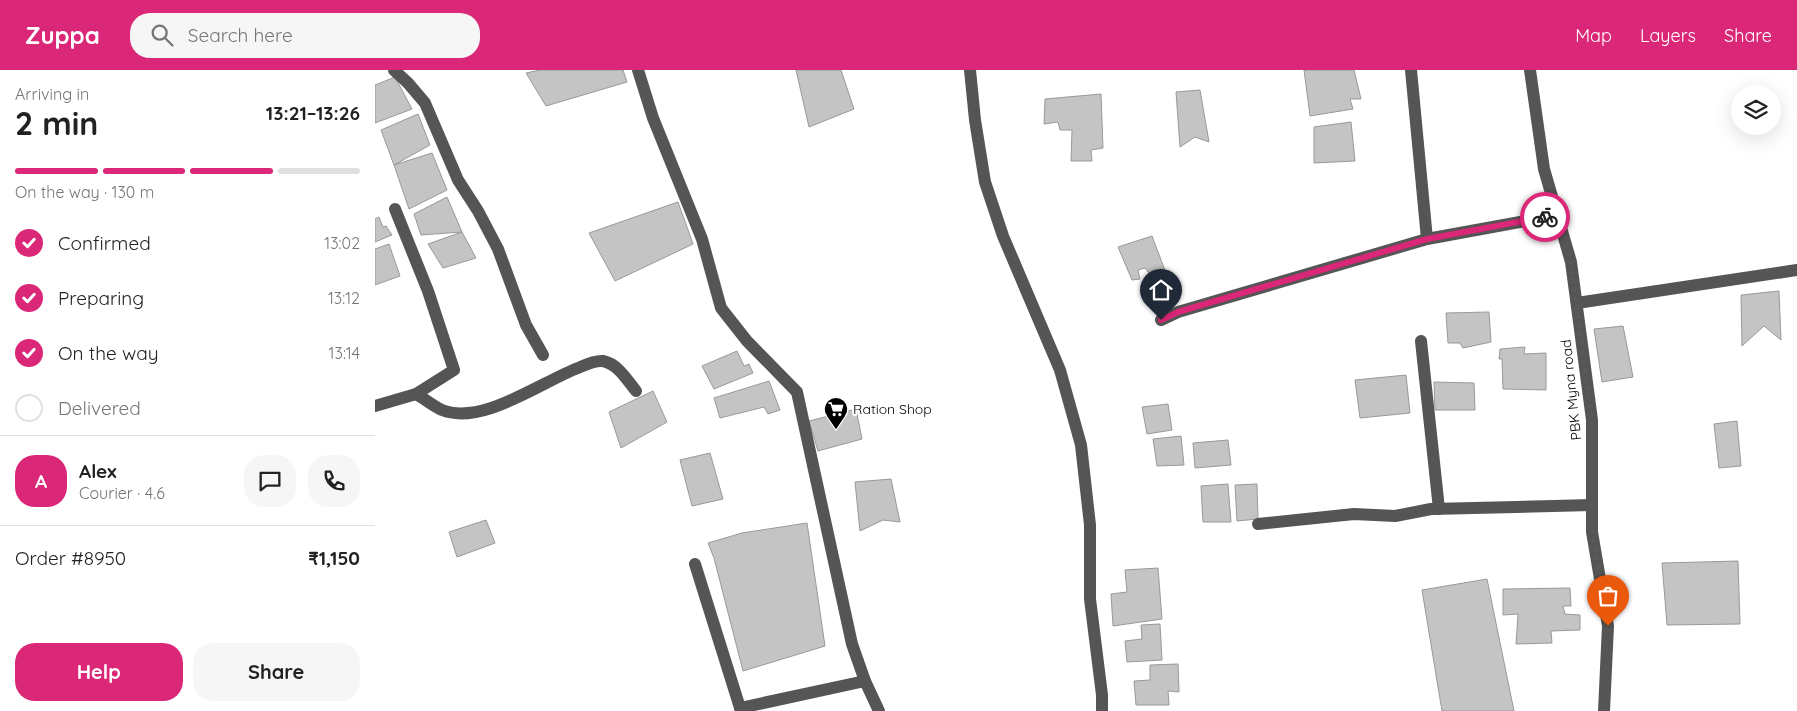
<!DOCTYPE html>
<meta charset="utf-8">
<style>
:root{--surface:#fff;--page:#f6f6f6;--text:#222;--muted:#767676;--line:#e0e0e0;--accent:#db2777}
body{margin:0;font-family:Quicksand,sans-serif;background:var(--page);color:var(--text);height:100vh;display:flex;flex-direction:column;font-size:19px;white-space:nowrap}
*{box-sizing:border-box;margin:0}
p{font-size:16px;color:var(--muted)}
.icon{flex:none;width:28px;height:28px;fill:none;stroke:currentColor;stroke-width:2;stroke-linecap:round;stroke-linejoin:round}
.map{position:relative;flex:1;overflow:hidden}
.side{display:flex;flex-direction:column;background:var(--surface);width:375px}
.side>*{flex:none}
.controls{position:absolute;left:1356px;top:15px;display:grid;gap:10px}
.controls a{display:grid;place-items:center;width:50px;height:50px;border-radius:50%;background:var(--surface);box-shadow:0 5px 20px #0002;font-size:25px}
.pin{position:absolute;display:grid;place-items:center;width:42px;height:42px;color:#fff;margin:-51px -21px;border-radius:50% 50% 50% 0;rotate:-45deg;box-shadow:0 0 5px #0007}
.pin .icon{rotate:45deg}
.courier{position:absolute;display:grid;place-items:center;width:50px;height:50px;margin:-25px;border:4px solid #db2777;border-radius:50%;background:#fff;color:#222;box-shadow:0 1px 6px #0007}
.summary em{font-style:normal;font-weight:800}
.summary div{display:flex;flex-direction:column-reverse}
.summary{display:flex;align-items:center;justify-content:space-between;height:85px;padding:0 15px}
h1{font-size:32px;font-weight:800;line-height:38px}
.bar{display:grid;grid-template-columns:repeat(4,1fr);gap:8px 5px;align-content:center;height:60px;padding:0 15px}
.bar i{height:6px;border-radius:4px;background:var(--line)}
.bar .active{background:var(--accent)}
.bar p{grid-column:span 4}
.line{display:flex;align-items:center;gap:12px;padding:0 15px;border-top:1px solid var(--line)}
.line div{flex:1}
.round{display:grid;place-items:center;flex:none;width:52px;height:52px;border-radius:20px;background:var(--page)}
ol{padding:0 15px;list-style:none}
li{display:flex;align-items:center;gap:15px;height:55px}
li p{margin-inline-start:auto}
li .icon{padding:5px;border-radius:50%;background:var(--accent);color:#fff;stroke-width:4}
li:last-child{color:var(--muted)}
li i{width:28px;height:28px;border:2px solid var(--line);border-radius:50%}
.button{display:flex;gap:10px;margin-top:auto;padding:10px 15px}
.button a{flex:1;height:58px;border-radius:20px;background:var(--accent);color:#fff;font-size:20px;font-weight:800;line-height:58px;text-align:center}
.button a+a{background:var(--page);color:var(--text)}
header{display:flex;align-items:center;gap:30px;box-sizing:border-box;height:70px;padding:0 25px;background:var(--accent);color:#fff}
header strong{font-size:24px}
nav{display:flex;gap:28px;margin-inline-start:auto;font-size:18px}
.search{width:350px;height:45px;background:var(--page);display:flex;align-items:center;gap:12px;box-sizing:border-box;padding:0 18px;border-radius:20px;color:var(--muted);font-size:19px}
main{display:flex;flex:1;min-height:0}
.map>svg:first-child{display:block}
.building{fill:#c4c4c4;stroke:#999}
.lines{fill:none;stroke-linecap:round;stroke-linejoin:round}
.minor{stroke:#555;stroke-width:12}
.done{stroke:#595959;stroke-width:5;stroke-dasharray:0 9}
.route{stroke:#db2777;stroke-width:6}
.labels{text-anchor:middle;stroke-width:4.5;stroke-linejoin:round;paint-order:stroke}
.street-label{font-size:14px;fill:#000;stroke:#fff}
.poi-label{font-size:14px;fill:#000;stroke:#fff;text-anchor:start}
</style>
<header>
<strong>Zuppa</strong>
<div class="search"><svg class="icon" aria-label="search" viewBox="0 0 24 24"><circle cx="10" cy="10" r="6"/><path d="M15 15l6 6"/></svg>Search here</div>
<nav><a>Map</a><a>Layers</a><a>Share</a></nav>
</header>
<main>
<section class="side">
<div class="summary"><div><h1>2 min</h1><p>Arriving in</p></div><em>13:21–13:26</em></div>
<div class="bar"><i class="active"></i><i class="active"></i><i class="active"></i><i></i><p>On the way · 130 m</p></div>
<ol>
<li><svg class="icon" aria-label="check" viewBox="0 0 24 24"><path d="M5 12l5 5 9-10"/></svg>Confirmed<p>13:02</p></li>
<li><svg class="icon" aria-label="check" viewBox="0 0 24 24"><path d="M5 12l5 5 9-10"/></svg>Preparing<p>13:12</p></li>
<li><svg class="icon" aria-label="check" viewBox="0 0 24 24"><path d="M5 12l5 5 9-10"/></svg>On the way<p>13:14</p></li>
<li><i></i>Delivered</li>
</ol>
<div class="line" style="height:90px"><b class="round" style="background:var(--accent);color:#fff">A</b><div><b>Alex</b><p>Courier · 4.6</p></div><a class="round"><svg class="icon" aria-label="chat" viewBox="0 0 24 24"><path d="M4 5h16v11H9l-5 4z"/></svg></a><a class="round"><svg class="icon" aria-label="phone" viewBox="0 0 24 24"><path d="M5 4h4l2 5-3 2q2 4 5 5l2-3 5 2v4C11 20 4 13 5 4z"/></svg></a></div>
<div class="line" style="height:65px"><div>Order #8950</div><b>₹1,150</b></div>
<div class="button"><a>Help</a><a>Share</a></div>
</section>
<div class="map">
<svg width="1422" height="641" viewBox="0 0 1422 641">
<rect width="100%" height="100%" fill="#fff"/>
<g class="building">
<polygon points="165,0 248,0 252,12 171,36 151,3"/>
<polygon points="421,0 466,0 479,39 434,57"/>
<polygon points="929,0 979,0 986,29 975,29 978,39 935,46"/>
<polygon points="20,7 37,39 0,53 0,15"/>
<polygon points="825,20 834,72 820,67 805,77 801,22"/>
<polygon points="726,24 728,78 716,80 717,91 696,91 697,60 685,60 683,52 669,54 670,29"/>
<polygon points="43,44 55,75 19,95 6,60"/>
<polygon points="976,52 980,91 939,93 939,57"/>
<polygon points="57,83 72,120 34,139 19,95"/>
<polygon points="72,127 87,162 46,165 39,144"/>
<polygon points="303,132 318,174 240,211 214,163"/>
<polygon points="4,147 8,157 11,156 17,165 0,172 0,149"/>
<polygon points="87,162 101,188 68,198 53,174"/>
<polygon points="777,166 791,203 776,206 770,198 763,200 765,209 757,210 743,177"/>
<polygon points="14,174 25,206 0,215 0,179"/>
<polygon points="1404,221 1406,270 1389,256 1367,276 1366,225"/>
<polygon points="1114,242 1116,272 1088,278 1085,273 1073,273 1071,243"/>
<polygon points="1248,256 1258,307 1227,312 1219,259"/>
<polygon points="1150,277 1149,284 1171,283 1171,320 1128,319 1127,289 1124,289 1125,279"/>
<polygon points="362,281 369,296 374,294 378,303 339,319 327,296"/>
<polygon points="1031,305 1035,343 985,348 980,310"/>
<polygon points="394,311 405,340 393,344 389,337 345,348 339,328"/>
<polygon points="1059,312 1099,313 1100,340 1060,340"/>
<polygon points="278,321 292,352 246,378 234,342"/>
<polygon points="793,334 797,360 772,364 767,337"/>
<polygon points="481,339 487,369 443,381 434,351"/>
<polygon points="1362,351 1366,396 1344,398 1339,354"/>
<polygon points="806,366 809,395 782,396 778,369"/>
<polygon points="853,370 856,395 820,398 818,373"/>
<polygon points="335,383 348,429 317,436 305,390"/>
<polygon points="516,409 525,452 508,450 485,461 480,412"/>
<polygon points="853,414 856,452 828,452 826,416"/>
<polygon points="882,414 883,449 862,451 860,415"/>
<polygon points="111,450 120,473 82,487 74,462"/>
<polygon points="432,453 450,576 368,601 339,488 333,473 367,463"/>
<polygon points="1363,491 1365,554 1292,555 1287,493"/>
<polygon points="783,498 787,549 738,556 736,524 752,522 750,500"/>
<polygon points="1112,509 1139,641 1067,641 1047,520"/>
<polygon points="1195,518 1196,536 1188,536 1190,544 1205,545 1205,560 1176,561 1177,573 1141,574 1143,544 1128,545 1128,519"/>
<polygon points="785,554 787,590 752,592 750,571 767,569 766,555"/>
<polygon points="803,594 804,622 793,621 794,635 761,635 759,611 775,610 775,595"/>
</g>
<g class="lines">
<g class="minor">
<polyline points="19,0 33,13 50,33 83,110 103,141 123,179 151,255 168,285"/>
<polyline points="263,0 278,48 327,169 346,238 372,271 422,322 477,574 490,611 504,641"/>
<polyline points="595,0 600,50 610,112 628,166 685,300 706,375 715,455 715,529 727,625 727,641"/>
<polyline points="1036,0 1052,169"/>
<polyline points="1155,0 1169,99 1196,192 1217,350 1217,462 1233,556 1229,641"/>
<polyline points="1202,233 1422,200"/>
<polyline points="786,250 803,242 1052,169 1183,145"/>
<polyline points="1046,271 1064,439"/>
<path d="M41 324C50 329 58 336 67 340 107 356 166 312 203 298 210 295 220 290 228 291 243 294 252 310 261 321"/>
<polyline points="0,336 41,324 79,300 53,221 20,139"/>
<polyline points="883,454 979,444 1020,446 1056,439 1217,435"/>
<polyline points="320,494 366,641"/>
<polyline points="365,638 490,611"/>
</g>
</g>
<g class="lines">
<polyline class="done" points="1170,147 1183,145 1196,192 1217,350 1217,462 1233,556"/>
<polyline class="route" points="786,250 803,242 1052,169 1170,147"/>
</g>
<defs>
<g id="supermarket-pin" transform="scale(1.25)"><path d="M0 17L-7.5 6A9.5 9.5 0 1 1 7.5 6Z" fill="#000" stroke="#fff"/><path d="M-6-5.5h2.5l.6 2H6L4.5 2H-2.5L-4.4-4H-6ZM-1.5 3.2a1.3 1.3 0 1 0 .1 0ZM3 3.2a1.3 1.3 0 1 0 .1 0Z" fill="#fff"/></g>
</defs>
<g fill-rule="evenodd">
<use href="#supermarket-pin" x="461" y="339"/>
</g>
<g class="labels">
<g class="street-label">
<text transform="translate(1196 320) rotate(-96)" y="5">PBK Myna road</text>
</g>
<g class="poi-label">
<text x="478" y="344">Ration Shop</text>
</g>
</g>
</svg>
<div class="controls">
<a><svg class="icon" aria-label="layers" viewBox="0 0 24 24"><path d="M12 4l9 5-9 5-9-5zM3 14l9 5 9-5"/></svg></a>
</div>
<div class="pin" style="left:1233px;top:556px;background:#ea580c"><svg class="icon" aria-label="bag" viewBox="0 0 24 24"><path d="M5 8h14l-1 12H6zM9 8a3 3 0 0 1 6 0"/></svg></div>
<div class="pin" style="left:786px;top:250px;background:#1f2937"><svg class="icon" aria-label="home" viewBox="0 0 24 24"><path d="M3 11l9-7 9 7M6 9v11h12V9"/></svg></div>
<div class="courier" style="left:1170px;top:147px"><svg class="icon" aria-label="bike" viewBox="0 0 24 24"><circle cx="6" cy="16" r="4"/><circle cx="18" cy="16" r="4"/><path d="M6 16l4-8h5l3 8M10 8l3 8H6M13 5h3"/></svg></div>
</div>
</main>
